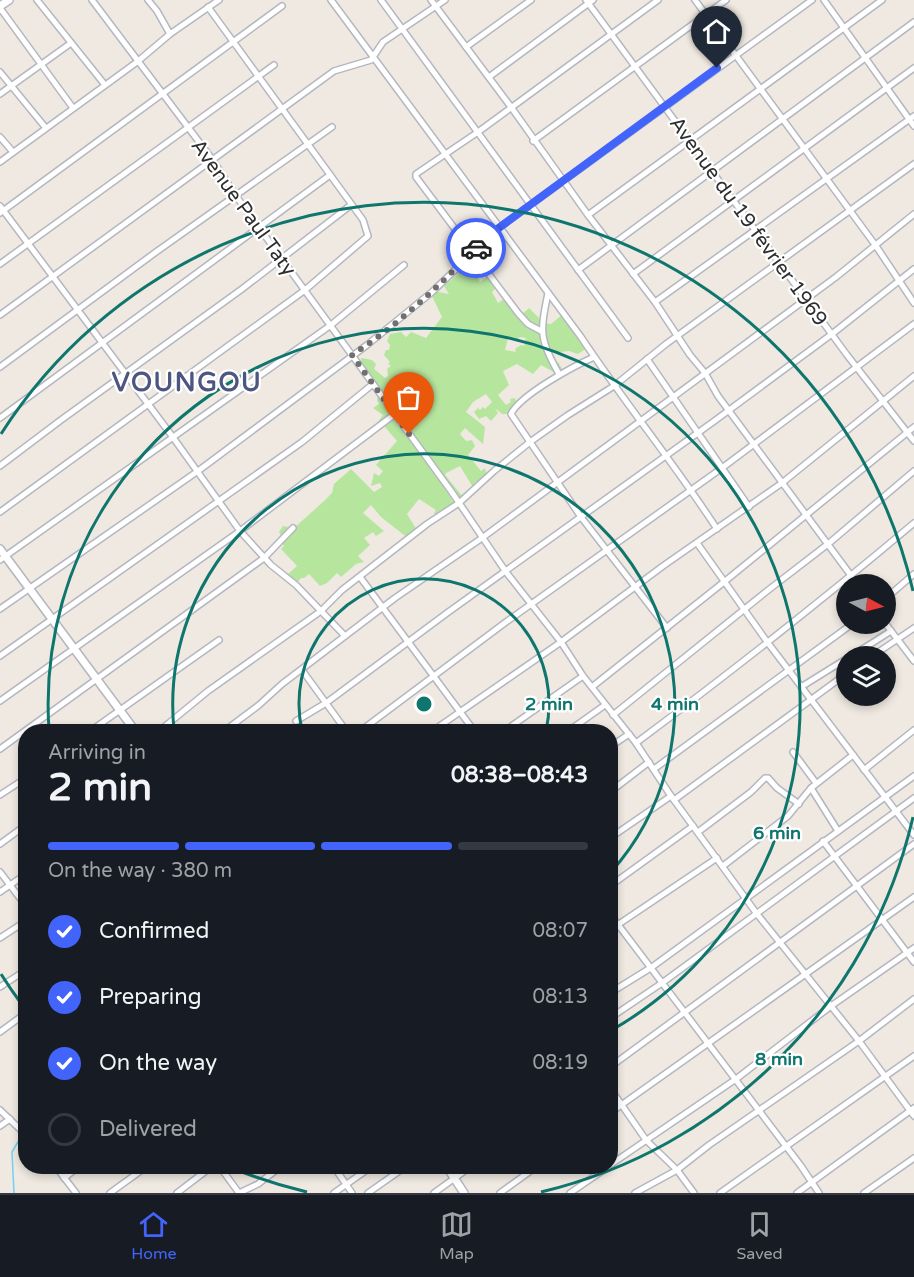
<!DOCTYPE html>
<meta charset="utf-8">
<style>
:root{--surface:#171b24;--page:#20242c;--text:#f1f3f6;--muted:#9ea1a6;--line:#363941;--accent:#4264fb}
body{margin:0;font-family:"Varela Round",sans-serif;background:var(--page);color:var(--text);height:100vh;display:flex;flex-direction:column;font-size:22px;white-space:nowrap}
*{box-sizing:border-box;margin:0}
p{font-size:20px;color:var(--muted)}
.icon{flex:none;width:33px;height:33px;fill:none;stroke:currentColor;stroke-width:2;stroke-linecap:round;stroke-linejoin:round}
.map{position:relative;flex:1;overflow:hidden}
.drawer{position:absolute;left:18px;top:724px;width:600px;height:450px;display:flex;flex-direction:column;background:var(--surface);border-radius:24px;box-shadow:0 3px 9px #0003}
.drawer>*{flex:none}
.needle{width:39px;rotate:97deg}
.controls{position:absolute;left:836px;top:574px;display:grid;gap:12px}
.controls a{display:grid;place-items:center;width:60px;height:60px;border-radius:50%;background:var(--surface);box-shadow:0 3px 9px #0003;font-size:30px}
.pin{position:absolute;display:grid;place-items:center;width:51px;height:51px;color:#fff;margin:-62px -26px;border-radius:50% 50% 50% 0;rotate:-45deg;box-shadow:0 0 6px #0007}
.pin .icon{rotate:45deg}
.courier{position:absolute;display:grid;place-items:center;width:60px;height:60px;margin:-30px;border:4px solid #4264fb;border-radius:50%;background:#fff;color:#222;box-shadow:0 2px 8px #0007}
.head em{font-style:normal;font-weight:800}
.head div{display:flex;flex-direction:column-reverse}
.head{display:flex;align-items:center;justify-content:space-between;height:102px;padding:0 30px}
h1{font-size:39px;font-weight:800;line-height:45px}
.bar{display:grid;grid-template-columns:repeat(4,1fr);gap:9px 6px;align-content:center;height:72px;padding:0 30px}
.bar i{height:8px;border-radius:4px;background:var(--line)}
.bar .on{background:var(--accent)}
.bar p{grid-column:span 4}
ol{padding:0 30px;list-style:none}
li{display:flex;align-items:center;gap:18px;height:66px}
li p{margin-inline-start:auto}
li .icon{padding:6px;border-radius:50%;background:var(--accent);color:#fff;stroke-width:4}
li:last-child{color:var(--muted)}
li i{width:33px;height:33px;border:3px solid var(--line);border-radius:50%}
.tabs{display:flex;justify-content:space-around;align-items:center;height:84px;border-top:2px solid var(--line);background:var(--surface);font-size:16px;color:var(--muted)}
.tabs a{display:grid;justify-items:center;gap:3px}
.tabs .on{color:var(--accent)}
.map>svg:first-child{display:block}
.green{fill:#b6e59e;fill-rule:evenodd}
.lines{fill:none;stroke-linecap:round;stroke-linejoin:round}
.stream{stroke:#75cff0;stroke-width:1.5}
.minor-casing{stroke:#b4b7c1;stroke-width:8}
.tertiary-casing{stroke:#b4b7c1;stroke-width:10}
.minor{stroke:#fff;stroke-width:5}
.tertiary{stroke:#fff;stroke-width:7}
.done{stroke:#726f6d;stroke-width:6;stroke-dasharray:0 10.8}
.route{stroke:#4264fb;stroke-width:8}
.ring{fill:none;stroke:#0f766e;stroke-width:3}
.labels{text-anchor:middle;stroke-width:4.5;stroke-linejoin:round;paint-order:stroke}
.street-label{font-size:20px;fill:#2e2e2e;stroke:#fff}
.district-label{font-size:26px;font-weight:bold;letter-spacing:1.5px;fill:#4d5680;stroke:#fff}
.centre{fill:#0f766e;stroke:#fff;stroke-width:3}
.ring-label{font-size:18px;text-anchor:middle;font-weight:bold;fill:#0f766e;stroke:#fff;stroke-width:4.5;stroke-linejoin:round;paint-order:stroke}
</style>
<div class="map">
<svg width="914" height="1193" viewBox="0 0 914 1193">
<rect width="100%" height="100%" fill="#efe9e1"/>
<path class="green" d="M473 256 478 261 469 270 474 277 477 276 480 282 488 276 497 287 492 292 498 303 504 299 521 315 529 308 544 323 551 324 563 314 587 348 578 354 569 351 550 353 556 364 558 362 562 369 557 374 541 365 533 374 517 364 503 371 509 385 498 395 506 405 511 402 510 399 515 398 517 405 508 414H502L495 408 498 413 491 421 486 416 479 419 474 412 478 408 480 410 483 407 485 409 492 402 486 394 473 402 466 412 485 427 483 444 465 428 460 434 466 441 472 440 475 446 468 455 481 471 485 468 487 477 475 482 474 489 460 466 446 473 445 475 464 498 460 502 434 471 455 505 449 509 446 507 444 509 447 511 438 517 434 513 436 510 419 499 407 514 418 532 409 539 381 517 371 505 363 513 384 531 376 536 373 532 364 538 370 545 358 556 364 562 356 564 341 577 337 573 327 583 320 586 309 574 304 578H301L294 587 286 576 297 566 281 549 284 546 278 538 281 536 279 532 283 526 294 528 323 502 332 493 334 484 351 469 374 492 382 487 380 483 371 486 374 473 379 476 383 471 376 465 397 441 385 427 380 426 374 434 370 433 383 415 373 408 379 404 377 400 379 395 361 363V358L372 360 376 364 374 369 385 378 388 376 387 369 391 366 388 364 390 362 384 355 386 350H389L390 345 387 341 390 334 401 332 406 337 411 332 426 338 442 317 430 292 433 291 449 294 444 286 459 273 467 259ZM520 337 526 338 524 346 521 345 515 349 516 352 505 350 508 338 517 340Z"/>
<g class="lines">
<polyline class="stream" points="14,1193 12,1152 22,1135"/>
<g class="minor-casing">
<g id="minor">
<polyline points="37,0 105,85"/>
<polyline points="92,0 212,159 236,196 451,491 506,572 561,642 583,676 636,743 671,796 757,914 859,1041 914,1116"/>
<polyline points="148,0 157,11 170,34"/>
<path d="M331 0 581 337C624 402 674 463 717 529"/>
<polyline points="381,0 628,338"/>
<polyline points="431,0 511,107 588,215 655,302 690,355 705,373 718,396 858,585"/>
<polyline points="586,0 847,355 914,441"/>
<polyline points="695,0 876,246 914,303"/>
<polyline points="824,0 914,126"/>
<polyline points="0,8 73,108"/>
<polyline points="466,47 531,0"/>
<polyline points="0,72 45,127"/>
<polyline points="489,77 593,0"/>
<polyline points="0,94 71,43"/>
<polyline points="0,137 13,152"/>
<polyline points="533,141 726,0"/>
<polyline points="0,162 137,62 170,34 219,0"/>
<polyline points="0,206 172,436 240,531 271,565 296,585 345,636"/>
<polyline points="0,213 282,6"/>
<polyline points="588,215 882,0"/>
<polyline points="0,264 274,65"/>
<polyline points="578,270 914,22"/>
<polyline points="633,274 914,68"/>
<path d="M548 293C540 332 539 339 559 374"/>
<polyline points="655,302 914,116"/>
<polyline points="0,315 334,71 371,60 383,42 445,0"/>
<polyline points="541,331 528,324 518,313 416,177 416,174 478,132 658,0"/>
<path d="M594 357C574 366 520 395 511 414L581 517 667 628"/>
<polyline points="647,359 749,507"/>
<polyline points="0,367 156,252 332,127"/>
<polyline points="0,418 330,175"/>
<polyline points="0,466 61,420 242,289 351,205"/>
<polyline points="0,512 305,290 368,236 363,220 208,7"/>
<polyline points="697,543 768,643 914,835"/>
<polyline points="0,560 331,325 404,265"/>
<polyline points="360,577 475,732"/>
<polyline points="885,599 914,574"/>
<polyline points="0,609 198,471 367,345 432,292 500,227 812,0"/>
<polyline points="885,623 914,661"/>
<polyline points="0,656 302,442 373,384"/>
<polyline points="850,657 891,631"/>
<polyline points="871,657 914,628"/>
<polyline points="302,670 347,732"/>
<polyline points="592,687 724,582 914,427"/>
<polyline points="801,687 846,659"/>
<polyline points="0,701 240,531 395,414"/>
<polyline points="613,715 767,591 828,544 914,471"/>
<polyline points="296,721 326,703 447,613 713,422 832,334 914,269"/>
<polyline points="89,732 219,640"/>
<polyline points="158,732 208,691 321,611 342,590 427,524 459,503 494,471 530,442 568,415 614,386 666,344 914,164"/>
<polyline points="223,732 259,705 282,684 395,598 482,538 836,277 914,214"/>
<polyline points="359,732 506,622 722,468 914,324"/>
<polyline points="431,732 561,642 663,566 782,483 914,376"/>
<polyline points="503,732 583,676"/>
<polyline points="567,732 605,705"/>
<path d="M636 743C731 672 824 599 914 523"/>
<polyline points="610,747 629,734"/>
<polyline points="0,749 264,558 293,528"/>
<polyline points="793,752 816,783"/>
<polyline points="654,769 852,624"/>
<polyline points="864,770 914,730"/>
<polyline points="811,788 838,831"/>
<polyline points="610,792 649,762"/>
<polyline points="0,795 26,778"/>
<polyline points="674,800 846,674"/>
<polyline points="698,832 751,792 765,778 768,778 777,788 799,804"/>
<polyline points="610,838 671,796"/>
<polyline points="823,841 914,962"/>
<polyline points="0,844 26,825"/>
<polyline points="723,866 788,816 811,788 853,755"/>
<polyline points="0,872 26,906"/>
<polyline points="610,886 693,826"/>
<polyline points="0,892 26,874"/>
<polyline points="610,914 801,1166 819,1193"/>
<polyline points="610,930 717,858"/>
<polyline points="0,938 26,921"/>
<polyline points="0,987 26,970"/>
<polyline points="610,993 652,967 914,776"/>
<polyline points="610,1018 662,983 914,798"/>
<polyline points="0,1032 26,1013"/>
<polyline points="610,1067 914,844"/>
<polyline points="610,1088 646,1140 677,1170 694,1193"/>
<polyline points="0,1110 26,1135"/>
<polyline points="610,1113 914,897"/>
<polyline points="0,1126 10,1119"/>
<polyline points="610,1165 736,1079 831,1006 914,948"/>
<polyline points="56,1167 76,1193"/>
<polyline points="220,1167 239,1193"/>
<polyline points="334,1167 352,1193"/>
<polyline points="64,1178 78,1167"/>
<polyline points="110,1193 146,1167"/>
<polyline points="177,1193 211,1167"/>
<polyline points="239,1193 258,1184 280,1167"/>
<polyline points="334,1193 371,1167"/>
<polyline points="368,1193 405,1167"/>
<polyline points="434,1193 470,1167"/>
<polyline points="500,1193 536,1167"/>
<polyline points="570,1193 608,1167"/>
<polyline points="635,1193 677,1170 709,1145 859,1041 914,999"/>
<polyline points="720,1193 914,1056"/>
<polyline points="797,1193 914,1108"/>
<polyline points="864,1193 914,1158"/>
</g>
</g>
<g class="tertiary-casing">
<g id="tertiary">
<polyline points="0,6 9,0"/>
<polyline points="0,549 136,732"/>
<polyline points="447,1167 464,1193"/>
</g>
</g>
<use href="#minor" class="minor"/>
<use href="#tertiary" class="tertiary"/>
</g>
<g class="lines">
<path class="done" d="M409 434 352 355C398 325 438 287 476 248"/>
<polyline class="route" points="476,248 500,227 717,68"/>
</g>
<g class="ring">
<path d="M302 731A125 125 0 1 1 546 731"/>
<path d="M174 730A251 251 0 1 1 611 872"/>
<path d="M49 730A376 376 0 1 1 612 1030"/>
<path d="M913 817A502 502 0 0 1 541 1192M307 1192A502 502 0 0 1 232 1168M23 1006A502 502 0 0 1 1 974M1 434A502 502 0 0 1 913 591"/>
</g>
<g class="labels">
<g class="street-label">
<text transform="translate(244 207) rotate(54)" y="7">Avenue Paul Taty</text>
<text transform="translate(749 221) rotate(54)" y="7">Avenue du 19 février 1969</text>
</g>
<g class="district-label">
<text x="187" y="391">VOUNGOU</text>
</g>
</g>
<circle cx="424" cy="704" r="9" class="centre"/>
<g class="ring-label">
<text x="549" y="710">2 min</text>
<text x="675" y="710">4 min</text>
<text x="777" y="839">6 min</text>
<text x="779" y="1065">8 min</text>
</g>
</svg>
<div class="controls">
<a><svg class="needle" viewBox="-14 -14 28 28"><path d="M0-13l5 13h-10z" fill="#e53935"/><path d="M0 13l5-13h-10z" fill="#9ea1a6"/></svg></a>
<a><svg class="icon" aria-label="layers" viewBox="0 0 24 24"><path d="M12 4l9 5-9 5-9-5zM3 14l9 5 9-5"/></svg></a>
</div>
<div class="pin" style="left:409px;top:434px;background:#ea580c"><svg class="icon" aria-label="bag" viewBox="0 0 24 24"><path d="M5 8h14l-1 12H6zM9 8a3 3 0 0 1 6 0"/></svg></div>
<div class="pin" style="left:717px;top:68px;background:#1f2937"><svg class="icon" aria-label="home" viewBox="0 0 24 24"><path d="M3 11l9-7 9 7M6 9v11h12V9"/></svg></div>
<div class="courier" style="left:476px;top:248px"><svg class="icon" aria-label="car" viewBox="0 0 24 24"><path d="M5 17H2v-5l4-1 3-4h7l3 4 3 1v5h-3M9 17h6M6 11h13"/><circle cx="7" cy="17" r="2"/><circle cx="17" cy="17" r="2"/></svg></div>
<section class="drawer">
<div class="head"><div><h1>2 min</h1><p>Arriving in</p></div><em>08:38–08:43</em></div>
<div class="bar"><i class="on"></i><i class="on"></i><i class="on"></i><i></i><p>On the way · 380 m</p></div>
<ol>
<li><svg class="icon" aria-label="check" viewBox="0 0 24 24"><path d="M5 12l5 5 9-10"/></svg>Confirmed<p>08:07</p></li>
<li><svg class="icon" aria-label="check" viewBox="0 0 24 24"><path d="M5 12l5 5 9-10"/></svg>Preparing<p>08:13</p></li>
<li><svg class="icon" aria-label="check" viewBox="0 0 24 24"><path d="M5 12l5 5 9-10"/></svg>On the way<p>08:19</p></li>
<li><i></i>Delivered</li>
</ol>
</section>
</div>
<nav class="tabs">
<a class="on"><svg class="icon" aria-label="home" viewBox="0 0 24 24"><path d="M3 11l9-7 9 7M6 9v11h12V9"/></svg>Home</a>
<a><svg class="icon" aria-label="map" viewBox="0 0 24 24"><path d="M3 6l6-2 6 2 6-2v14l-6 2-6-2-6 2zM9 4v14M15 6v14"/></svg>Map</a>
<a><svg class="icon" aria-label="saved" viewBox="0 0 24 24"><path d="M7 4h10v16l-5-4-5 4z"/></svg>Saved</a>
</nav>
